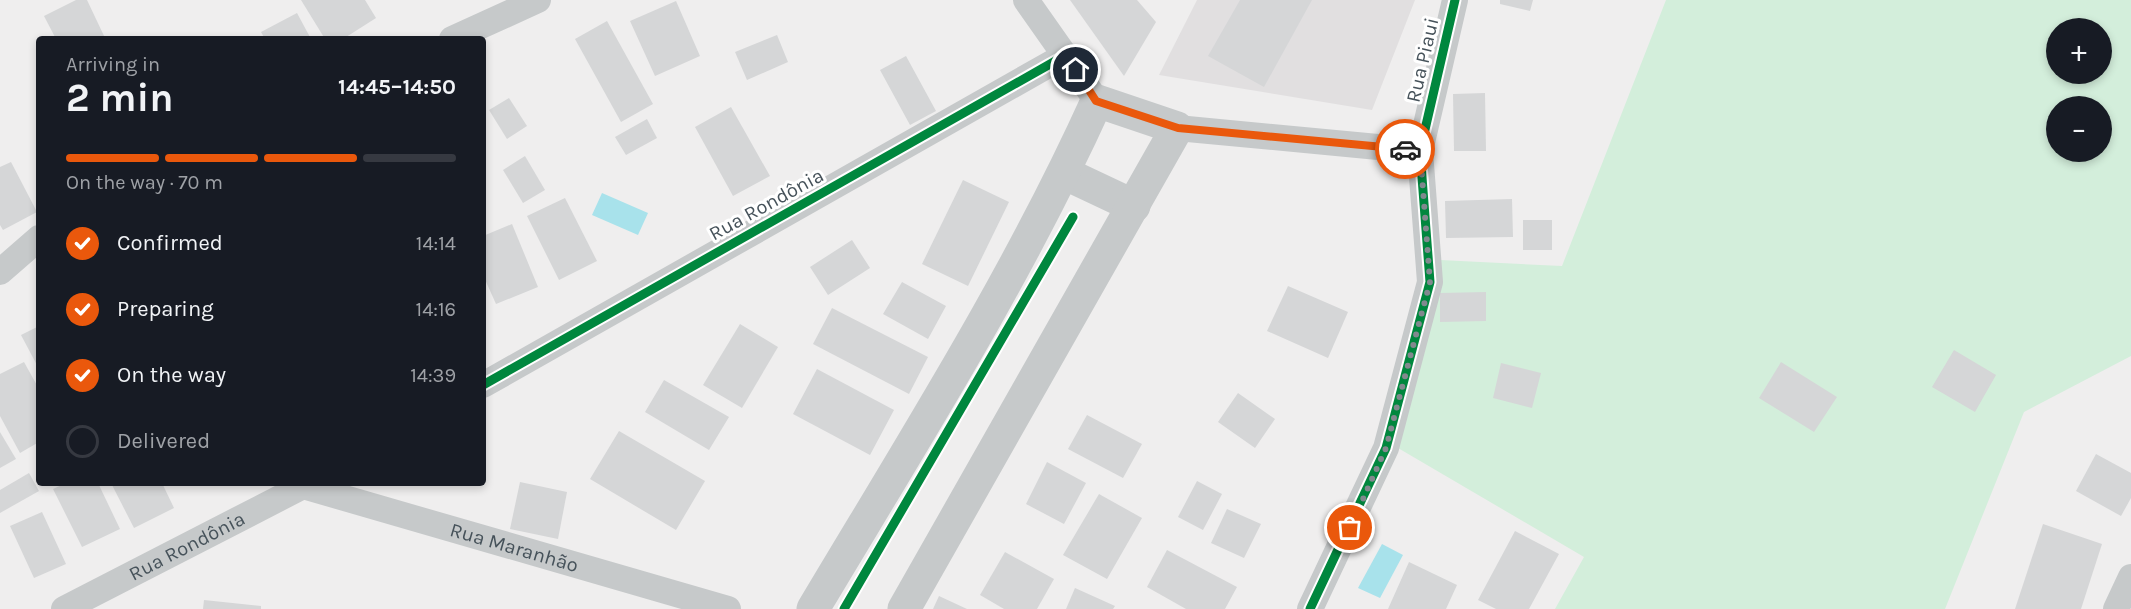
<!DOCTYPE html>
<meta charset="utf-8">
<style>
:root{--surface:#171b24;--page:#242831;--text:#f1f3f6;--muted:#9ea1a6;--line:#363941;--accent:#ea580c}
body{margin:0;font-family:Karla,sans-serif;background:var(--page);color:var(--text);height:100vh;display:flex;flex-direction:column;font-size:22px;white-space:nowrap}
*{box-sizing:border-box;margin:0}
p{font-size:20px;color:var(--muted)}
.icon{flex:none;width:33px;height:33px;fill:none;stroke:currentColor;stroke-width:2;stroke-linecap:round;stroke-linejoin:round}
.map{position:relative;flex:1;overflow:hidden}
.drawer{position:absolute;left:36px;top:36px;width:450px;height:450px;display:flex;flex-direction:column;background:var(--surface);border-radius:6px;box-shadow:0 3px 9px #0003}
.drawer>*{flex:none}
.controls{position:absolute;left:2046px;top:18px;display:grid;gap:12px}
.controls a{display:grid;place-items:center;width:66px;height:66px;border-radius:50%;background:var(--surface);box-shadow:0 3px 9px #0003;font-size:30px}
.pin{position:absolute;display:grid;place-items:center;width:51px;height:51px;color:#fff;margin:-26px;border:3px solid #fff;border-radius:50%;box-shadow:0 2px 6px #0007}
.courier{position:absolute;display:grid;place-items:center;width:60px;height:60px;margin:-30px;border:4px solid #ea580c;border-radius:50%;background:#fff;color:#222;box-shadow:0 2px 8px #0007}
.headline em{font-style:normal;font-weight:700}
.headline div{display:flex;flex-direction:column-reverse}
.headline{display:flex;align-items:center;justify-content:space-between;height:102px;padding:0 30px}
h1{font-size:39px;font-weight:700;line-height:45px}
.bar{display:grid;grid-template-columns:repeat(4,1fr);gap:9px 6px;align-content:center;height:72px;padding:0 30px}
.bar i{height:8px;border-radius:4px;background:var(--line)}
.bar .selected{background:var(--accent)}
.bar p{grid-column:span 4}
ol{padding:0 30px;list-style:none}
li{display:flex;align-items:center;gap:18px;height:66px}
li p{margin-inline-start:auto}
li .icon{padding:6px;border-radius:50%;background:var(--accent);color:#fff;stroke-width:4}
li:last-child{color:var(--muted)}
li i{width:33px;height:33px;border:3px solid var(--line);border-radius:50%}
.map>svg:first-child{display:block}
.education{fill:#e1dfe0}
.green{fill:#d3eedb;fill-rule:evenodd}
.water{fill:#a8e2eb}
.building{fill:#d5d6d7}
.lines{fill:none;stroke-linecap:round;stroke-linejoin:round}
.minor{stroke:#c6c9ca;stroke-width:26}
.tertiary{stroke:#c6c9ca;stroke-width:33}
.cycleway-casing{stroke:#fff;stroke-width:13}
.cycleway{stroke:#00873e;stroke-width:9}
.done{stroke:#81898e;stroke-width:6;stroke-dasharray:0 10.8}
.route{stroke:#ea580c;stroke-width:8}
.labels{text-anchor:middle;stroke-width:6;stroke-linejoin:round;paint-order:stroke}
.street-label{font-size:20px;fill:#46525a;stroke:#fff}
</style>
<div class="map">
<svg width="2131" height="609" viewBox="0 0 2131 609">
<rect width="100%" height="100%" fill="#efeeee"/>
<polygon class="education" points="1197,0 1415,0 1372,110 1159,75"/>
<path class="green" d="M1666 0H2131V356L2024 412 1945 609H1555L1584 557 1398 448 1440 260 1562 266ZM2056 28H2102V74H2056ZM2056 106H2102V152H2056Z"/>
<g class="water">
<polygon points="602,193 648,213 638,235 592,215"/>
<polygon points="1382,544 1403,555 1380,598 1358,588"/>
</g>
<g class="building">
<polygon points="76,0 87,0 105,38 56,39 44,16"/>
<polygon points="301,0 365,0 376,18 343,39 325,39"/>
<polygon points="1070,0 1137,0 1156,22 1124,76"/>
<polygon points="1240,0 1312,0 1264,87 1208,56"/>
<polygon points="1500,0 1533,0 1530,11 1500,4"/>
<polygon points="676,1 700,56 655,76 630,21"/>
<polygon points="297,13 311,39 265,39 261,32"/>
<polygon points="607,21 653,104 621,122 575,39"/>
<polygon points="777,35 788,62 747,80 735,52"/>
<polygon points="906,56 936,111 910,125 880,70"/>
<polygon points="1485,93 1486,151 1454,151 1453,94"/>
<polygon points="509,98 527,126 507,139 489,110"/>
<polygon points="731,107 770,176 733,196 695,127"/>
<polygon points="647,119 657,138 626,155 615,137"/>
<polygon points="525,156 545,190 523,203 503,170"/>
<polygon points="11,162 37,212 3,230 0,225 0,167"/>
<polygon points="963,180 1009,202 968,286 922,264"/>
<polygon points="565,198 597,261 559,280 527,216"/>
<polygon points="1512,199 1513,237 1446,238 1445,201"/>
<rect x="1523" y="220" width="29" height="30"/>
<polygon points="512,224 538,287 496,304 483,275 483,236"/>
<polygon points="852,240 870,268 828,295 810,267"/>
<polygon points="902,282 946,306 928,339 883,314"/>
<polygon points="1288,286 1348,312 1328,358 1267,331"/>
<polygon points="1486,292 1486,321 1440,322 1440,293"/>
<polygon points="832,308 928,357 909,394 813,344"/>
<polygon points="740,324 778,347 742,408 703,385"/>
<polygon points="39,326 39,369 21,335"/>
<polygon points="1954,350 1996,375 1975,412 1932,387"/>
<polygon points="24,362 39,389 39,442 20,453 0,416 0,374"/>
<polygon points="1781,362 1837,397 1814,432 1759,398"/>
<polygon points="1501,363 1541,373 1532,408 1493,398"/>
<polygon points="817,369 894,410 870,455 793,414"/>
<polygon points="664,380 729,417 709,450 645,412"/>
<polygon points="1238,393 1275,419 1255,448 1218,422"/>
<polygon points="1087,415 1142,444 1123,478 1068,449"/>
<polygon points="619,431 705,481 676,530 590,479"/>
<polygon points="0,432 16,459 0,468"/>
<polygon points="2096,454 2131,473 2131,498 2121,516 2076,491"/>
<polygon points="1047,462 1086,483 1064,524 1026,504"/>
<polygon points="29,473 39,491 0,513 0,490"/>
<polygon points="1197,481 1222,494 1203,530 1178,517"/>
<polygon points="520,482 567,492 558,539 510,529"/>
<polygon points="66,483 98,483 120,529 82,547 53,489"/>
<polygon points="111,483 162,483 174,508 134,528"/>
<polygon points="1099,494 1142,518 1107,579 1063,555"/>
<polygon points="1227,509 1261,524 1244,558 1211,543"/>
<polygon points="42,512 66,564 34,578 10,526"/>
<polygon points="2043,524 2102,544 2081,609 2015,609"/>
<polygon points="1515,531 1559,554 1529,609 1496,609 1478,600"/>
<polygon points="1167,550 1237,587 1225,609 1186,609 1147,587"/>
<polygon points="1005,552 1054,579 1037,609 1004,609 980,595"/>
<polygon points="1409,562 1457,585 1446,609 1388,609"/>
<polygon points="1075,588 1115,606 1113,609 1066,609"/>
<polygon points="939,596 967,609 933,609"/>
<polygon points="204,600 261,606 261,609 203,609"/>
</g>
<g class="lines">
<g class="minor">
<polyline points="1026,0 1097,101"/>
<polyline points="452,39 538,0"/>
<polyline points="1177,128 1420,151"/>
<polyline points="0,272 39,238"/>
<polyline points="483,385 1066,55"/>
<path id="s1" d="M303 486 728 609"/>
<path id="s2" d="M64 609 309 483"/>
<polyline points="1310,609 1386,448 1430,282 1420,151 1455,0"/>
<polyline points="2116,609 2131,577"/>
</g>
<g class="tertiary">
<polyline points="1064,173 1134,206"/>
<path d="M813 609C912 443 1017 278 1097 101L1177 128 904 609"/>
</g>
<g class="cycleway-casing">
<g id="cycleway">
<polyline points="483,385 1066,55"/>
<polyline points="844,609 1073,217"/>
<polyline points="1310,609 1386,448 1430,282 1420,151 1455,0"/>
</g>
</g>
<use href="#cycleway" class="cycleway"/>
</g>
<g class="lines">
<polyline class="done" points="1350,528 1386,448 1430,282 1420,150 1405,149"/>
<polyline class="route" points="1076,70 1096,101 1178,128 1405,149"/>
</g>
<g class="labels">
<g class="street-label">
<text transform="translate(1422 60) rotate(-77)" y="7">Rua Piaui</text>
<text transform="translate(766 204) rotate(-29)" y="7">Rua Rondônia</text>
<text dy="7" stroke="none"><textPath href="#s2" startOffset="138">Rua Rondônia</textPath></text>
<text dy="7" stroke="none"><textPath href="#s1" startOffset="220">Rua Maranhão</textPath></text>
</g>
</g>
</svg>
<div class="controls">
<a>+</a>
<a>−</a>
</div>
<div class="pin" style="left:1350px;top:528px;background:#ea580c"><svg class="icon" aria-label="bag" viewBox="0 0 24 24"><path d="M5 8h14l-1 12H6zM9 8a3 3 0 0 1 6 0"/></svg></div>
<div class="pin" style="left:1076px;top:70px;background:#1f2937"><svg class="icon" aria-label="home" viewBox="0 0 24 24"><path d="M3 11l9-7 9 7M6 9v11h12V9"/></svg></div>
<div class="courier" style="left:1405px;top:149px"><svg class="icon" aria-label="car" viewBox="0 0 24 24"><path d="M5 17H2v-5l4-1 3-4h7l3 4 3 1v5h-3M9 17h6M6 11h13"/><circle cx="7" cy="17" r="2"/><circle cx="17" cy="17" r="2"/></svg></div>
<section class="drawer">
<div class="headline"><div><h1>2 min</h1><p>Arriving in</p></div><em>14:45–14:50</em></div>
<div class="bar"><i class="selected"></i><i class="selected"></i><i class="selected"></i><i></i><p>On the way · 70 m</p></div>
<ol>
<li><svg class="icon" aria-label="check" viewBox="0 0 24 24"><path d="M5 12l5 5 9-10"/></svg>Confirmed<p>14:14</p></li>
<li><svg class="icon" aria-label="check" viewBox="0 0 24 24"><path d="M5 12l5 5 9-10"/></svg>Preparing<p>14:16</p></li>
<li><svg class="icon" aria-label="check" viewBox="0 0 24 24"><path d="M5 12l5 5 9-10"/></svg>On the way<p>14:39</p></li>
<li><i></i>Delivered</li>
</ol>
</section>
</div>
